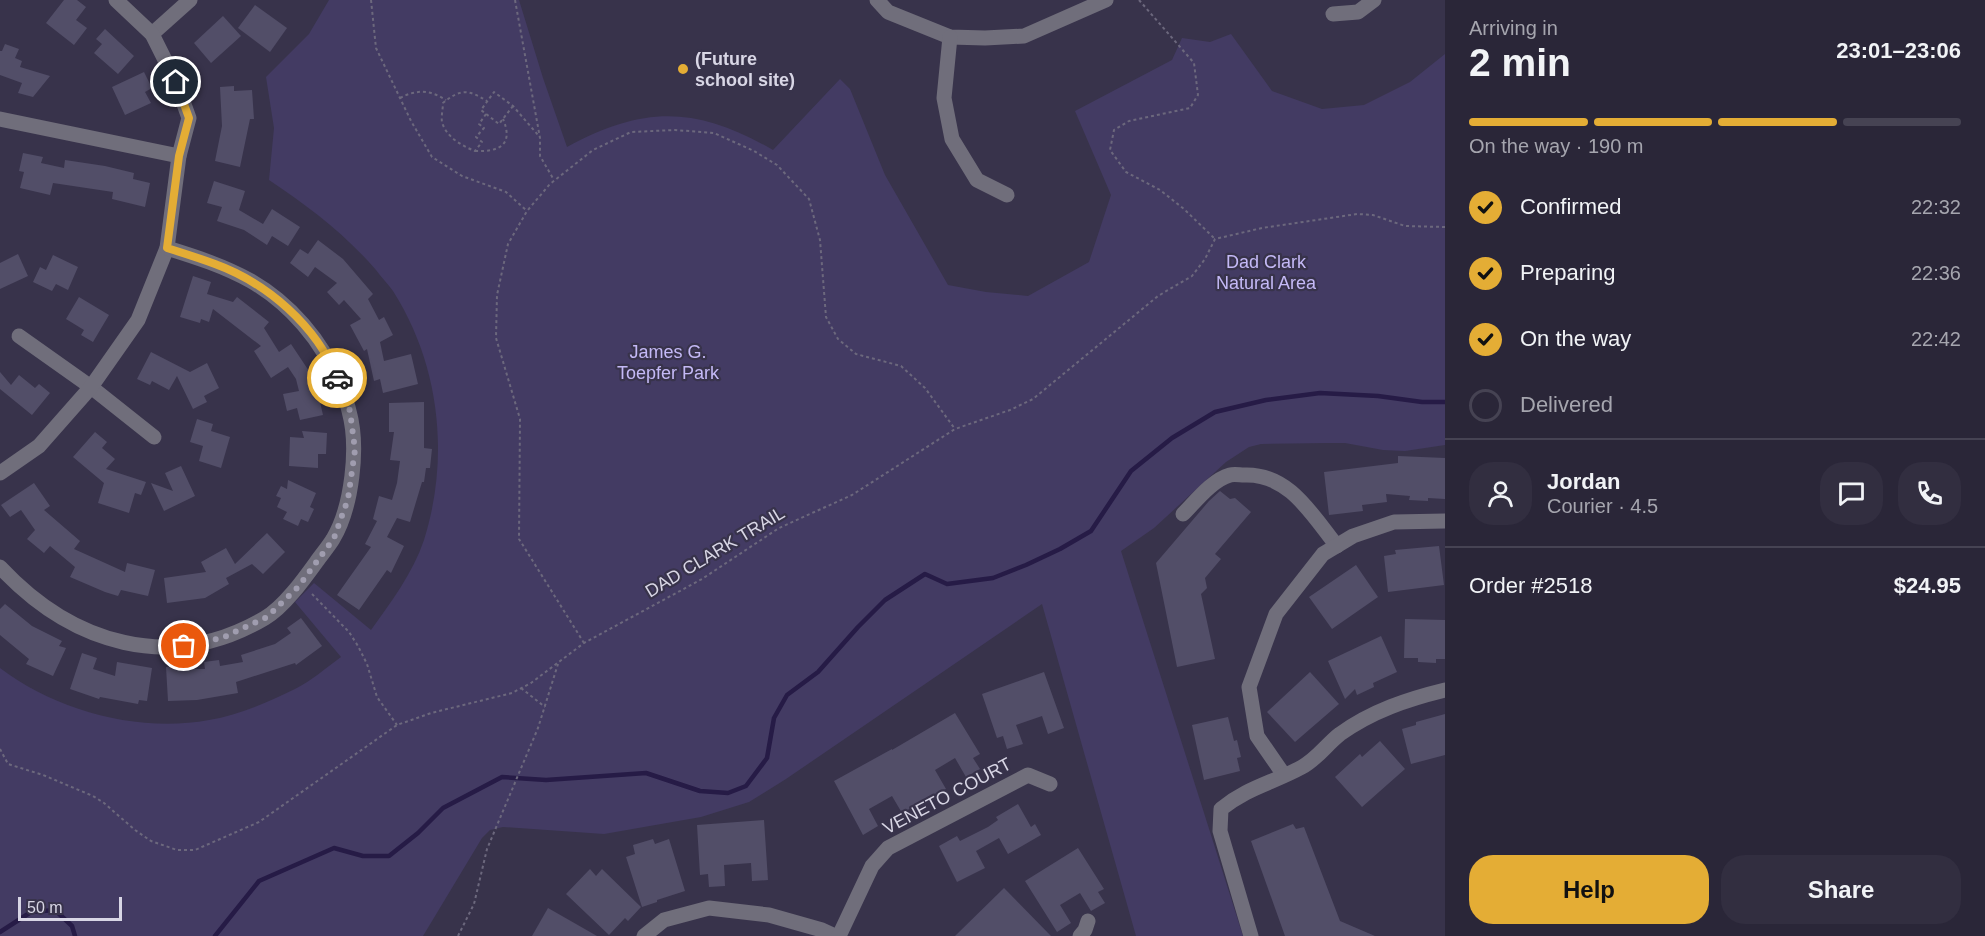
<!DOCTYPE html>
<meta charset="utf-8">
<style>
:root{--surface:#2a2638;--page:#322e40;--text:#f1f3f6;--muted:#a5a5ae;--line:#464353;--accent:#e4ad35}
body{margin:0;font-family:Arial,sans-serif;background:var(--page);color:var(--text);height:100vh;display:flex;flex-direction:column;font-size:22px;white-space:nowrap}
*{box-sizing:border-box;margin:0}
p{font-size:20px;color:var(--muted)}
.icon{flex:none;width:33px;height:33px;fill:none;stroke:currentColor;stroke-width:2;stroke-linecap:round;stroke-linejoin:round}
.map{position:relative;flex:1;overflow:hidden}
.sheet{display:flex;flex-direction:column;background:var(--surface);width:540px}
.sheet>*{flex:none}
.scale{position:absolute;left:18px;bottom:15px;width:104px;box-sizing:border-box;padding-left:6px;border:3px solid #d8d6e5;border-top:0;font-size:16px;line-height:21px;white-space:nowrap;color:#d8d6e5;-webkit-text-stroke:4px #38334b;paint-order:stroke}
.pin{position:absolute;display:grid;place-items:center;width:51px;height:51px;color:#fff;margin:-26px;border:3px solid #fff;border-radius:50%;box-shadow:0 2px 6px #0007}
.courier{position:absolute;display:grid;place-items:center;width:60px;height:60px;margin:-30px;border:4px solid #e4ad35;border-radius:50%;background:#fff;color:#222;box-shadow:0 2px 8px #0007}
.overview em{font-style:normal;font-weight:800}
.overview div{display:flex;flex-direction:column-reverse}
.overview{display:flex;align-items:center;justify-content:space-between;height:102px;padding:0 24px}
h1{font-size:39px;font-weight:800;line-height:45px}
.bar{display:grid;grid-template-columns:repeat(4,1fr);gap:9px 6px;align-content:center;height:72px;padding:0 24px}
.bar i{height:8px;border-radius:4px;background:var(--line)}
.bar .on{background:var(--accent)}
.bar p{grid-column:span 4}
.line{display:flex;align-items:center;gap:15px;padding:0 24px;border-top:2px solid var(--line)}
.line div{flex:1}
.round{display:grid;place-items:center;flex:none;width:63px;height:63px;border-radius:24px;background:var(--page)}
ol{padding:0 24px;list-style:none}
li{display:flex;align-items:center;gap:18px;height:66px}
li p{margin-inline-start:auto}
li .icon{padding:6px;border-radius:50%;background:var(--accent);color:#111;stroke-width:4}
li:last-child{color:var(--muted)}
li i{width:33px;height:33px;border:3px solid var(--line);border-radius:50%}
.button{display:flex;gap:12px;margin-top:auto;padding:12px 24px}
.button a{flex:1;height:69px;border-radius:24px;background:var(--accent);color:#111;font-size:24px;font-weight:800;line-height:69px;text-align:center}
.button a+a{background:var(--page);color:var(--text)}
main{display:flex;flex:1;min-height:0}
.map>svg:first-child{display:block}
.green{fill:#433b63}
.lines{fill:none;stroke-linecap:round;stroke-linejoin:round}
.stream{stroke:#261b46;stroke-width:4.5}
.building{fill:#524e68}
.path{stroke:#6c687d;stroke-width:2;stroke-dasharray:3 3;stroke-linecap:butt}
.minor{stroke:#706e7b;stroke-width:15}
.done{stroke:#a09daf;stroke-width:6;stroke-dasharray:0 10.8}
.route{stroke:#e4ad35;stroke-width:8}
.poi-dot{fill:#e4ad35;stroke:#38334b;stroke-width:2}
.labels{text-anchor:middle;stroke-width:4.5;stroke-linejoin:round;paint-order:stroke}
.poi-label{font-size:18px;font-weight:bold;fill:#d8d6e5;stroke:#38334b;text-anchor:start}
.park-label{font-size:18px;fill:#c4b9f6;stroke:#38334b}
.street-label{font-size:18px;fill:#d8d6e5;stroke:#38334b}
</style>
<main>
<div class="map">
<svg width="1445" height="936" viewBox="0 0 1445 936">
<rect width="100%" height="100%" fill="#38334b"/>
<path class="green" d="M329 0H519L543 78 567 147C644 105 697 106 773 150L840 79 850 89 885 175 948 285 986 292 1028 296 1089 262 1111 195 1075 111 1172 60 1182 38 1210 42 1231 34 1272 91 1322 109 1364 105 1410 82 1445 54V445L1405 451 1383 450 1345 443H1328L1261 444 1249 447 1226 462 1154 528 1121 551 1243 936H1136L1042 604 786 779 749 802 701 817 604 834 503 827 490 830 482 838 423 936H0V668C56 711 139 733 209 720 239 715 268 702 295 689 311 681 326 668 341 657L295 602 314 583 371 630C391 602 413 573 424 540 450 457 440 365 393 291 388 284 381 277 376 270 344 233 309 207 269 180L274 128 266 77 309 34Z"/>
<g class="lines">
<g class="stream">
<polyline points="0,932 31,912 55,910 72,926 75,936"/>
<polyline points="215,936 259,881 334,848 363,856 389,856 418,833 443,808 502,777 546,780 646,773 700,791 728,793 746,786 767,758 774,718 787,695 818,672 858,627 885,600 925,574 947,584 993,578 1026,565 1060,549 1091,531 1131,471 1172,438 1215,412 1266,400 1320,393 1378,396 1422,402 1445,402"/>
</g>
</g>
<g class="building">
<polygon points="64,0 77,0 86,7 76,20 87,28 74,45 46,23"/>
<polygon points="255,5 287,28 270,52 238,28"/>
<polygon points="223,16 241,36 211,63 194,43"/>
<polygon points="105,29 134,56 118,74 94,53 102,44 96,39"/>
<polygon points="5,44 19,49 15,58 22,61 20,67 50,76 33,97 18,93 22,83 0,75 0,51 2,51"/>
<polygon points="144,72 152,88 145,92 151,103 125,115 112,87"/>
<polygon points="234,86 234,91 252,90 254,119 250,119 240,167 215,161 222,126 220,87"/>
<polygon points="23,153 43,157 41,163 64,168 65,160 105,166 134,173 133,179 150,183 145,207 112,199 113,192 53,183 50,195 20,188 24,172 19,171"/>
<polygon points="214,181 245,191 239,210 263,224 272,209 300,227 288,246 272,236 267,245 244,230 217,221 222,207 207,203"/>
<polygon points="318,240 343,259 373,294 368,299 379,320 384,317 393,335 380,342 384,361 411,354 418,384 383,393 380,379 374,381 367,349 364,351 350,325 361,319 344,300 339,305 327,292 337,283 315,267 308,277 290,263 300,249 308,254"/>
<polygon points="18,254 28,276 0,289 0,263"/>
<polygon points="53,255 78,267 68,290 56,284 52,291 33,282 40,267 46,270"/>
<polygon points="193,276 211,282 207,294 233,302 237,297 269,322 264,328 279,352 291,344 315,380 323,415 300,420 297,408 287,411 283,394 299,391 296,379 288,367 271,378 254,351 261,346 213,309 209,322 201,319 200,323 180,317"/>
<polygon points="79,297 109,315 93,342 81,335 84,330 66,319"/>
<polygon points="151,352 190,372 207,363 219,388 204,396 207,402 193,409 177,376 169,390 152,381 150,385 137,379"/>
<polygon points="0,372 11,385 19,375 35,388 39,384 50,393 32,415 0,389"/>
<polygon points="424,402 424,448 432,449 430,468 426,468 424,482 422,482 410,522 397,518 387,537 404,546 391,573 387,570 359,610 337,595 371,547 365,544 377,521 373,519 379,496 392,500 397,483 400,461 390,460 394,432 389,432 389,403"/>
<polygon points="197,419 213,424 211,431 230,437 221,468 199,461 203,446 190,442"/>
<polygon points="302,431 327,433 326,454 318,454 318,468 289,466 290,437 304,438"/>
<polygon points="95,432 107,442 102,448 115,459 106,469 146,482 141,495 135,493 129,513 98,503 104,483 73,457"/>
<polygon points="1398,456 1445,458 1445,499 1428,498 1428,501 1409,500 1410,496 1386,494 1387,502 1362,505 1363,511 1329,515 1324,472 1398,463"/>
<polygon points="181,466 195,496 164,511 151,483 173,491 165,473"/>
<polygon points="288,480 316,493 310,507 314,509 308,522 301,519 298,526 283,519 287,512 277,507 281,498 276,496 281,486 287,489"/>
<polygon points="34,483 50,506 44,510 80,541 74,549 125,572 127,563 155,570 148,596 121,590 118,596 105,592 70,577 75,567 50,546 44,553 27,539 35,530 21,510 10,517 1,505"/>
<polygon points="1220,491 1230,499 1235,498 1251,512 1215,554 1221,559 1205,578 1207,588 1201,594 1215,659 1177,667 1156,563 1209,501"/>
<polygon points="267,533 285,552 263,574 252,564 226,578 229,584 205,598 167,603 164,578 206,572 201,562 226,548 235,564"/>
<polygon points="1439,546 1444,585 1388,592 1384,556 1396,554 1395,550"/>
<polygon points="1356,565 1378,597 1332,629 1309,597"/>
<polygon points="5,604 32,626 62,641 59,646 66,648 53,676 26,664 29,659 0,635 0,609"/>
<polygon points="301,618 322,646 296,665 295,663 236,682 238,693 197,700 168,701 166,667 180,666 181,669 205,669 204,662 219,660 220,666 243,662 241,655 275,644 291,633 287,628"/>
<polygon points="1405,619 1445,620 1445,659 1436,659 1436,663 1418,662 1418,658 1404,658"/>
<polygon points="1381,636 1397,672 1373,683 1374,687 1357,695 1355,689 1345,699 1328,661"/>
<polygon points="82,653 97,658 93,669 115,676 117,662 152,668 147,701 139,700 138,704 100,697 99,699 70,689"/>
<polygon points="1044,672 1064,728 1048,734 1042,716 1016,725 1023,744 1007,749 1003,736 997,738 982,694"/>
<polygon points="1310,672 1339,704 1295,742 1267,712"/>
<polygon points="955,713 980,754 973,758 980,769 966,777 955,758 935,770 946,789 902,813 892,796 869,809 878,826 863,835 834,781 892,749 892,750"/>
<polygon points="1445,714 1445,755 1411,764 1402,729 1416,725 1416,722"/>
<polygon points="1228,717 1234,741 1237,740 1241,757 1237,758 1240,771 1204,780 1192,725"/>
<polygon points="1380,741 1405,769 1362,807 1335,777 1360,754 1362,757"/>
<polygon points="1018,804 1031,827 1035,824 1041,835 1008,854 999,838 976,851 985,868 957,882 939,846 957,836 960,841 988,827 998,820 996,817"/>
<polygon points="764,820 768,880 752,881 751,863 724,865 725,886 709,887 708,874 700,875 697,825"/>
<polygon points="1293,824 1296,829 1304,827 1340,921 1375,936 1285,936 1251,841"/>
<polygon points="653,839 655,844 669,839 685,891 657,900 657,902 642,907 626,857 635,854 633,845"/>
<polygon points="1078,848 1104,889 1098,892 1105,903 1091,911 1080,893 1060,905 1071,923 1057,932 1025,881"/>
<polygon points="590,869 596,876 602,869 641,907 628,921 625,918 609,935 566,894"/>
<polygon points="1004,888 1051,936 955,936"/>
<polygon points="548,908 597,936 532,936"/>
</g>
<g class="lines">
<g class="path">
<polyline points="371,0 376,48 411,121 432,157 462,176 506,192 527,211"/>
<polyline points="515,0 540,138 540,156 554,180"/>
<polyline points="1139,0 1194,63 1198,95 1190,108 1129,121 1114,130 1110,150 1126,172 1160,190 1184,209 1215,239"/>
<path d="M400 98C417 89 430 90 446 100"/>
<polyline points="513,106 499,124 481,110 494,92 513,106 538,135"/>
<path d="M486 114 479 124 484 128 476 137 482 142 475 151C462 146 446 137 442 122 441 117 443 108 443 103 461 88 469 90 487 101"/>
<path d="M475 151C499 152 514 145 503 119"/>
<polyline points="312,594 349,632 358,646 367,664 377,697 397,725"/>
<polyline points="584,643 519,539 520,419 496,338 497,295 508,244 527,211 550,184 593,150 631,132 675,130 714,133 754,151 777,165 809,199 820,240 826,317 838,339 856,354 901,366 925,388 955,429"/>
<polyline points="521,688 545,707"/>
<polyline points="0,749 8,764 43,775 93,796 104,803 135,830 151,841 177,850 195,850 259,822 397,725 431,713 512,693 531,683 584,643 702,579 779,528 852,495 955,429 1010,410 1033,399 1158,296 1192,276 1205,259 1215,239 1262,228 1357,214 1373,215 1405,226 1445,227"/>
<polyline points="458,936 474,904 487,849 538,728 558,664"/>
</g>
<g class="minor">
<polyline points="877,0 888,12 950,37 985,38 1024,36 1106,0"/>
<polyline points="1333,14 1358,12 1374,0"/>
<polyline points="152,34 190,0"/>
<polyline points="950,37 944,98 952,139 977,180 1007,195"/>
<polyline points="0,119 179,156"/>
<polyline points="19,336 91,387 154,437"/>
<polyline points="0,473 39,446 91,387 138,320 167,248 179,156 189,118 176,82 152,34 116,0"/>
<path d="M1183 514C1196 501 1212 480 1230 475 1234 474 1240 475 1244 475 1289 473 1312 515 1337 546"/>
<path d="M0 567C72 644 170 674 265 618 284 607 304 579 317 561 322 554 328 547 333 539 352 507 359 447 349 411 347 401 342 391 338 382 323 341 289 303 251 281 224 266 196 257 167 248"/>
<polyline points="1284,775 1257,736 1249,687 1276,614 1323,554 1353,536 1394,522 1445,521"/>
<polyline points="644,936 664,920 709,908 769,915 822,930 835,936"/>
<polyline points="839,936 872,866 888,848 1028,775 1050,784"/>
<polyline points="1080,936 1085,930 1088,921"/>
<path d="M1251 936 1220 831 1221 809C1248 787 1273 783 1302 767 1317 759 1327 744 1340 734 1372 711 1408 699 1445 690"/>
</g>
</g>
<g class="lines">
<polyline class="done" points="184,646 222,638 267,617 299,586 334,538 348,499 355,450 350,411 337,378"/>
<path class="route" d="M176 82 189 118 179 156 167 248C183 253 199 258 215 264 267 283 317 326 337 378"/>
</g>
<circle class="poi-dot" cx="683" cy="69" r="6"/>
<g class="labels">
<g class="poi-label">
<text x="695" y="65">(Future<tspan x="695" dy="21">school site)</tspan></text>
</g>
<g class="park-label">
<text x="1266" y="268">Dad Clark<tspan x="1266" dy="21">Natural Area</tspan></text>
<text x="668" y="358">James G.<tspan x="668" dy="21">Toepfer Park</tspan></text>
</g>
<g class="street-label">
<text transform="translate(715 552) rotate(-31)" y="6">DAD CLARK TRAIL</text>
<text transform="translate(947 796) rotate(-28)" y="6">VENETO COURT</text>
</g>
</g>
</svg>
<div class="scale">50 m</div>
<div class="pin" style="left:184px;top:646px;background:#ea580c"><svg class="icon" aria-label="bag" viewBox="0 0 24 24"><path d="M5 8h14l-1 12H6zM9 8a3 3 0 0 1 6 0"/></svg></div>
<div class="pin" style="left:176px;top:82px;background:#1f2937"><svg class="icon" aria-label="home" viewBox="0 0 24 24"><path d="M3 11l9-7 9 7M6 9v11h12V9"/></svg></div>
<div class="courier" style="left:337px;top:378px"><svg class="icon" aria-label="car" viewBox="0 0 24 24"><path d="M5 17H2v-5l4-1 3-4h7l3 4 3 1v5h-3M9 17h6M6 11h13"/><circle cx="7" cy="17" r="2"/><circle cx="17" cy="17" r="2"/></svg></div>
</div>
<section class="sheet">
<div class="overview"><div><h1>2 min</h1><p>Arriving in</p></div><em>23:01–23:06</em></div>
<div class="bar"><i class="on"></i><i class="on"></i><i class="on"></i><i></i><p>On the way · 190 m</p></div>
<ol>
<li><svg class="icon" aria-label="check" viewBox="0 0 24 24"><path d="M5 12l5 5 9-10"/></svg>Confirmed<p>22:32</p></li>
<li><svg class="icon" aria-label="check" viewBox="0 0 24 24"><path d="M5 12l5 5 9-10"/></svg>Preparing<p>22:36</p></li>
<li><svg class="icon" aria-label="check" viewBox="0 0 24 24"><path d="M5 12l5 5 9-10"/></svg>On the way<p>22:42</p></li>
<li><i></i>Delivered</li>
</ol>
<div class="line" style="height:108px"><a class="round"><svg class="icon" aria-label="person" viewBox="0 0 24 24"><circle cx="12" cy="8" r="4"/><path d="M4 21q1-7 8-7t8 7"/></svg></a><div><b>Jordan</b><p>Courier · 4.5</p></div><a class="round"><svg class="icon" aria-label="chat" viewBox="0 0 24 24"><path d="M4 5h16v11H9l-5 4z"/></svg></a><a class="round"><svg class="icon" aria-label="phone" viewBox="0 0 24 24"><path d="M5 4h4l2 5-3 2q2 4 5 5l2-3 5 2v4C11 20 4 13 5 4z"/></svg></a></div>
<div class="line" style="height:78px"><div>Order #2518</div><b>$24.95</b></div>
<div class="button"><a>Help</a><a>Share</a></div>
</section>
</main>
